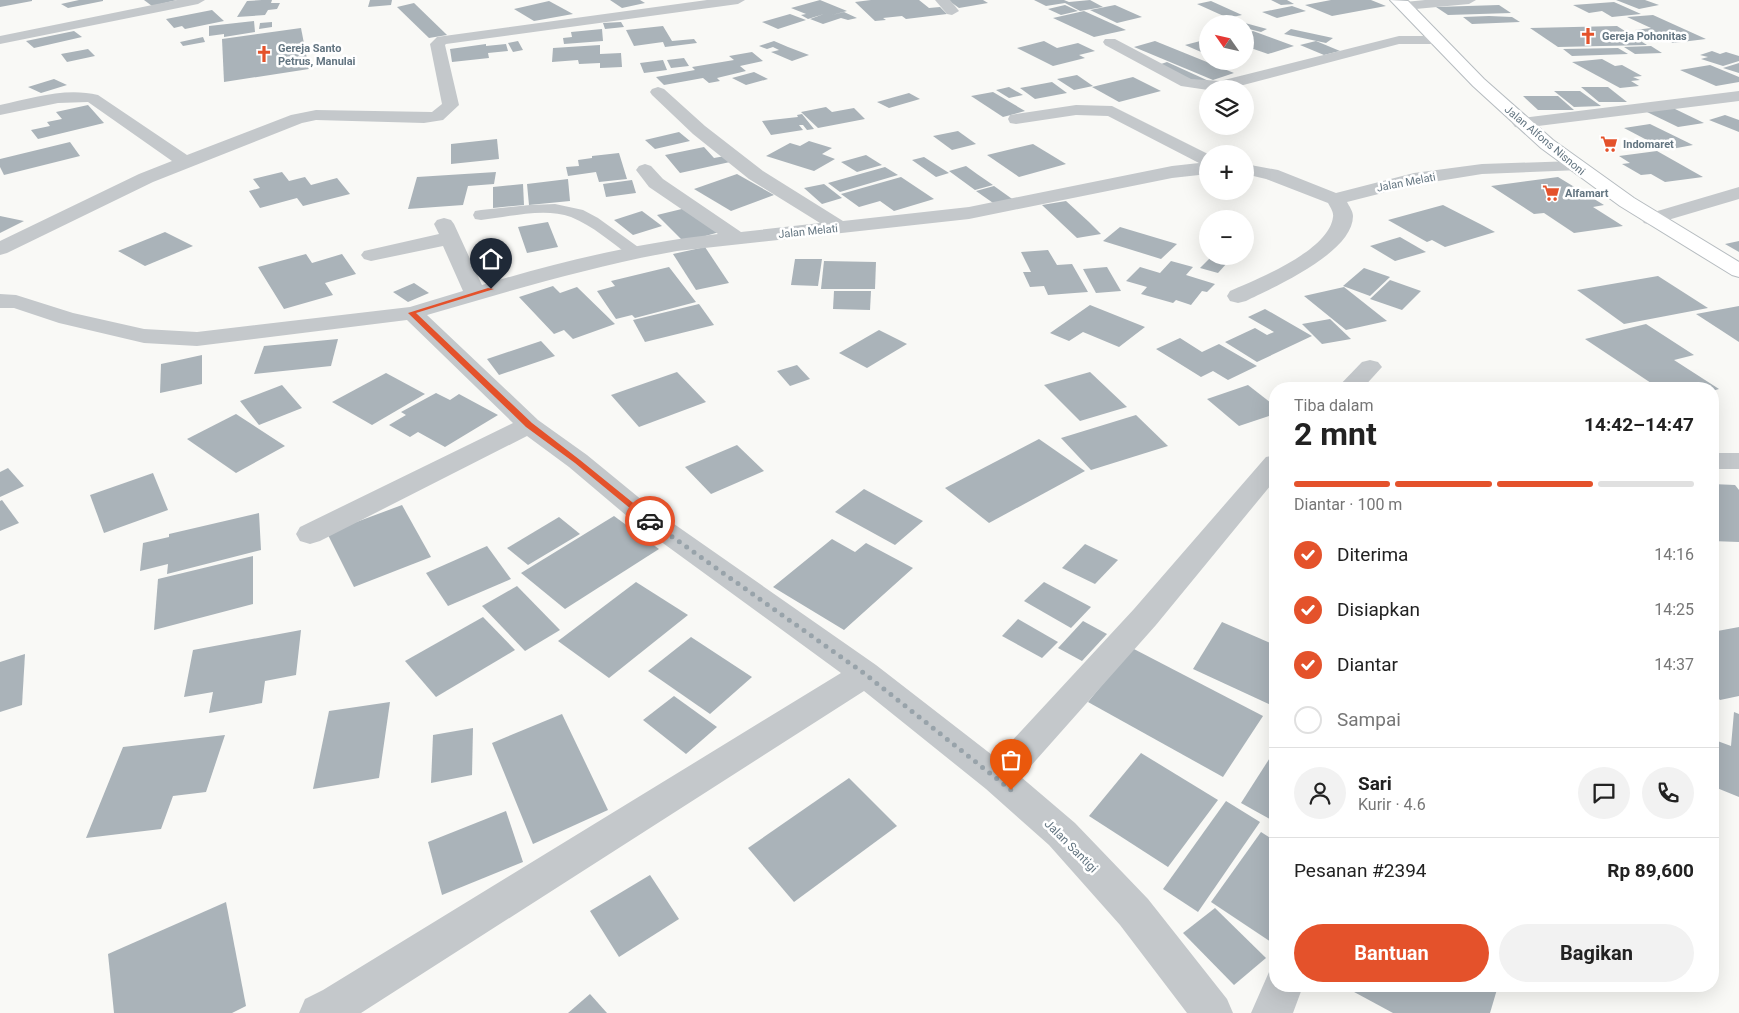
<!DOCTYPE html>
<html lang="id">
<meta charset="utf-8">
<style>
:root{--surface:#fff;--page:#f2f2f2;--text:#222;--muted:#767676;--line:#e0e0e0;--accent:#e4522b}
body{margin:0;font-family:Roboto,sans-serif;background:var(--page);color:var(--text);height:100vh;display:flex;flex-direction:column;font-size:19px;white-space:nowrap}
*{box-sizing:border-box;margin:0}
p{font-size:16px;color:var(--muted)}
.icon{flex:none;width:28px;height:28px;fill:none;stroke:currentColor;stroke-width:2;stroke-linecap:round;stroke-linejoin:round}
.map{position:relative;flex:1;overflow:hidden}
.details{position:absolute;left:1269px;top:382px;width:450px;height:610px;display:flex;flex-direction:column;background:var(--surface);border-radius:20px;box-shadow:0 5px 20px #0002}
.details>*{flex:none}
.needle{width:32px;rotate:304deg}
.fabs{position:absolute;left:1199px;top:15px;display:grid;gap:10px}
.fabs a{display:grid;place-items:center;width:55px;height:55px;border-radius:50%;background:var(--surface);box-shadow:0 5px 20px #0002;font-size:25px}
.pin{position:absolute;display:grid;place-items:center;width:42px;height:42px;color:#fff;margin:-51px -21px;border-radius:50% 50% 50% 0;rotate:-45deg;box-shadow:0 0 5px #0007}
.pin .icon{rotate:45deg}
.courier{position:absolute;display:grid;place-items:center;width:50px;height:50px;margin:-25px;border:4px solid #e4522b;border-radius:50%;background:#fff;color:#222;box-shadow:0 1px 6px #0007}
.summary em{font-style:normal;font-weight:700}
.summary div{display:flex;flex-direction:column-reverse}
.summary{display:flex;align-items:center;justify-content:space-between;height:85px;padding:0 25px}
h1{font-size:32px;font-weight:700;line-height:38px}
.bar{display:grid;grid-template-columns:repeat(4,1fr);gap:8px 5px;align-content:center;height:60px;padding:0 25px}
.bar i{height:6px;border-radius:4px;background:var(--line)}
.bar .on{background:var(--accent)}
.bar p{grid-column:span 4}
.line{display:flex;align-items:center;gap:12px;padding:0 25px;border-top:1px solid var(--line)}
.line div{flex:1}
.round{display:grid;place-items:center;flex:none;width:52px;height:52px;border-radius:26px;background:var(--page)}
ol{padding:0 25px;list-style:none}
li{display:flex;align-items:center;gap:15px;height:55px}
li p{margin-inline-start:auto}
li .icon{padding:5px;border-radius:50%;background:var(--accent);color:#fff;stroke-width:4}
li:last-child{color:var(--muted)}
li i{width:28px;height:28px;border:2px solid var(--line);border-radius:50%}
.button{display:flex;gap:10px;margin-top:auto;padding:10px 25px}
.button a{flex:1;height:58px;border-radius:30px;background:var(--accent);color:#fff;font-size:20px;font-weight:700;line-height:58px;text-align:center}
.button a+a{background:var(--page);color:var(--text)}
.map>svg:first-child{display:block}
.building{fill:#aab3b9}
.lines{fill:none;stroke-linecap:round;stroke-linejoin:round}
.secondary-casing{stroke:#b6bcc0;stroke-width:2}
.service{fill:#c4c8cb;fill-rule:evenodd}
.minor{fill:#c4c8cb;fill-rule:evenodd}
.secondary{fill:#fff;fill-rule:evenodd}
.route{fill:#e4522b}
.done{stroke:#98a3aa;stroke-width:5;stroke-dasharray:0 9}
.labels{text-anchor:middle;stroke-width:5;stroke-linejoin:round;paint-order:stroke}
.far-poi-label{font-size:11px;font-weight:bold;fill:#637581;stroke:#fff;text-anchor:start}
.far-street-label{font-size:11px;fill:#637581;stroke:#fff}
.street-label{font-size:12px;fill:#637581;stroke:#fff}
</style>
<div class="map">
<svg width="1739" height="1013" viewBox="0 0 1739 1013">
<rect width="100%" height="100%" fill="#f9f9f6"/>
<g class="building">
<polygon points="0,0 32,0 32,1 0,7"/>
<polygon points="79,0 103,0 103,1 68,8 61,4"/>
<polygon points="144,0 177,0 152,6"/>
<polygon points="262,0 272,0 271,3 280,3 277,9 268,10 265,15 237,17 247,1"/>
<polygon points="370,0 392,0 391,5 368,7"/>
<polygon points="610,0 640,0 645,3 622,8"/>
<polygon points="820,0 847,11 832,15 844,12 857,18 848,20 841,18 823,24 810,19 824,14 808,19 801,15 806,14 791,8"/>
<polygon points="871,0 919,0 929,8 940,7 947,14 906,19 902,16 883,18 886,20 875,21 855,2"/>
<polygon points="948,0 983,0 988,3 959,8"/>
<polygon points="1034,0 1064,0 1069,2 1090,0 1103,7 1080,11 1065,3 1046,6"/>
<polygon points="1271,0 1287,0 1294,4 1281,5"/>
<polygon points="1331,0 1371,0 1386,6 1332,16 1305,5"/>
<polygon points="1616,0 1645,0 1659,5 1639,9"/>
<polygon points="549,1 573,14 534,21 514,9"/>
<polygon points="1211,1 1242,15 1228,18 1197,4"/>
<polygon points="1614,2 1641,14 1612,17 1602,11 1589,13 1573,5"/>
<polygon points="414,3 447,35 429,38 397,7"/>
<polygon points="1065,5 1078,11 1061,15 1048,9"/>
<polygon points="1115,5 1142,17 1117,23 1090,10"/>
<polygon points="1499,5 1511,13 1448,15 1436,7"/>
<polygon points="1292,6 1306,11 1277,18 1262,12"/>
<polygon points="212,10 224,21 185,29 182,26 174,28 166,19"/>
<polygon points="1084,11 1126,30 1094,37 1053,18"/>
<polygon points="790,14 806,20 778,29 762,22"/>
<polygon points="1653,15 1706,39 1673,43 1665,39 1655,40 1635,30 1651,28 1627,17"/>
<polygon points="1489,16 1512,17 1520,22 1472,24 1463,17"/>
<polygon points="254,21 255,32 224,37 224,34 209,36 209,26"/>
<polygon points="272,22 272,27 259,29 260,23"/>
<polygon points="621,22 624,27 605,29 603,23"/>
<polygon points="1245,24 1245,23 1267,29 1261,32 1245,28"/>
<polygon points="663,26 672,41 694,39 697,43 665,47 663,42 634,46 626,30"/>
<polygon points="1617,26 1647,45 1558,47 1530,28"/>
<polygon points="301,28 309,69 224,82 222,39"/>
<polygon points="602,29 603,41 564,44 563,38 572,37 571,32"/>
<polygon points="1291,29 1333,38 1326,43 1284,34"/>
<polygon points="74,31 82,37 34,48 26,41"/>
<polygon points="1253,31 1294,46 1268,54 1245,46 1245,34"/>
<polygon points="203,37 205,42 183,46 180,42"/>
<polygon points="1208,39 1208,55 1185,45"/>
<polygon points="518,41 523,50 513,52 508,43"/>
<polygon points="774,41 788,47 809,55 792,61 771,52 779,50 773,47 767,49 759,46"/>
<polygon points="1044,41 1057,48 1078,43 1095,51 1079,55 1085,58 1053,66 1017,48"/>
<polygon points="1155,41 1234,73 1213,80 1134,47"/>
<polygon points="1316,41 1340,51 1324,55 1300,45"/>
<polygon points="486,44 486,46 506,44 508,51 488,53 489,58 452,62 450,49"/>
<polygon points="600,45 600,54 621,53 622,67 600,68 600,63 579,64 578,60 552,62 553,48"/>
<polygon points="1651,46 1662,53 1635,54 1624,47"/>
<polygon points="1618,48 1628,54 1572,56 1563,49"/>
<polygon points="88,49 95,56 67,62 61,54"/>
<polygon points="1712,51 1720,54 1726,52 1739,56 1739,61 1723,66 1701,59 1708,57 1700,55"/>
<polygon points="752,52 763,61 740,66 746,71 717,78 720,81 709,83 703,78 664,85 656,77 695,70 692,67 734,60 729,56"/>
<polygon points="684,58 689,66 671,68 667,60"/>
<polygon points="1602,59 1615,66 1622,65 1642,76 1633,77 1640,80 1631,81 1639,86 1620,88 1572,62"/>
<polygon points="663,60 667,70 644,73 640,63"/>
<polygon points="1167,62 1211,82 1201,84 1158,65"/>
<polygon points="1739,63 1739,73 1723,68"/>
<polygon points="1710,65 1739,77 1739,82 1716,86 1680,70"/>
<polygon points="754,72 768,79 746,85 732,78"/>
<polygon points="1077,75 1093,86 1074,90 1057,79"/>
<polygon points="1133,77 1161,91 1119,102 1092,87"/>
<polygon points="54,79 67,85 41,93 28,87"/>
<polygon points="1052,82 1067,93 1035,99 1020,88"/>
<polygon points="1009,87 1023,95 1009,98 996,90"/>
<polygon points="1581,87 1608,87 1627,102 1599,102"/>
<polygon points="1554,91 1580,91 1601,106 1574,107"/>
<polygon points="993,92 1025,111 1003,117 971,96"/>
<polygon points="909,93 920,99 889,108 877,102"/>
<polygon points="1523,96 1558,96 1574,110 1538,110"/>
<polygon points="88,105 104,123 38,139 31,130 50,126 47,122 62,119 56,112"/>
<polygon points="826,107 832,112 854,108 865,119 818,128 801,112"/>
<polygon points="1673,108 1704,123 1678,127 1647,112"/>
<polygon points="802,114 814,129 807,130 803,125 799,125 803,130 771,135 762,121 798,117 797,115"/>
<polygon points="1725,115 1739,120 1739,132 1709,120"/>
<polygon points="1650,124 1693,145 1666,150 1624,128"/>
<polygon points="958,131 976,144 952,150 933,136"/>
<polygon points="679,132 690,141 655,149 645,140"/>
<polygon points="497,139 499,159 451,164 451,144"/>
<polygon points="809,141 832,148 822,154 835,159 814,171 766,156 790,143 800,146"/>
<polygon points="70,142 80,156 4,175 0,167 0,159"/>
<polygon points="1033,144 1066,164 1019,177 987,155"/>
<polygon points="704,147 714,158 725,156 730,162 680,173 665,155"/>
<polygon points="1657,151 1703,177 1665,182 1651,174 1641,175 1622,164 1630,163 1619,156"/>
<polygon points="619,153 627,179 599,182 596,172 568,176 566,167 579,166 578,160 592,158 592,156"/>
<polygon points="866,155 882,165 857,172 841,162"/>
<polygon points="924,157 949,173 936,177 912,160"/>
<polygon points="966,166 977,174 993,185 975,190 949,171"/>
<polygon points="885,167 898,175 840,192 828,183"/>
<polygon points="282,172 289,181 305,177 311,185 337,178 350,194 303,206 297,198 260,208 249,191 260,188 253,179"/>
<polygon points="496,172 494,184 468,186 463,205 408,209 417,177"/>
<polygon points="737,174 774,195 731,211 694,189"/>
<polygon points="901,177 934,199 894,211 880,201 859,207 841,194"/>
<polygon points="1558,177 1604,205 1593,207 1623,226 1574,233 1544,213 1534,214 1491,186"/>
<polygon points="568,179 570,201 529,205 527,184"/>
<polygon points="632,180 636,193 606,197 603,184"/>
<polygon points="523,184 524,205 493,208 493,187"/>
<polygon points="824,184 842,198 822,204 804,188"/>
<polygon points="994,186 1015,201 996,205 976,191"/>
<polygon points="1066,201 1089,222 1101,234 1077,238 1042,205"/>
<polygon points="1443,205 1482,225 1495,232 1445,247 1432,240 1427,242 1388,220"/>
<polygon points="690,207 723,231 684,242 657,215"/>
<polygon points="642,211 662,226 633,235 614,220"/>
<polygon points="0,216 24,221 0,233"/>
<polygon points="548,222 558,247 527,253 518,227"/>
<polygon points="1120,227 1177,244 1161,259 1103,241"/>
<polygon points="165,232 193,246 145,266 118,251"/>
<polygon points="1400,237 1426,252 1395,261 1370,246"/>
<polygon points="1739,241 1739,252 1725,244"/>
<polygon points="705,247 729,283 696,290 673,254"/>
<polygon points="1048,250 1057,265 1072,264 1088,292 1048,295 1044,286 1030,287 1023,272 1031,272 1021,252"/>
<polygon points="306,254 312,263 342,254 356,274 325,283 333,295 284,309 258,267"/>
<polygon points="1210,258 1227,263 1218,273 1200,268"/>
<polygon points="795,259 822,259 818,286 791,285"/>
<polygon points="824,261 876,262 875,289 821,289"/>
<polygon points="1171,261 1193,267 1186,275 1215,284 1207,292 1202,291 1191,305 1176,300 1173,303 1141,294 1147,287 1126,281 1140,267 1160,273"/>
<polygon points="669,267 696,302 635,318 632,315 616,319 597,291 615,286 611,281"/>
<polygon points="1107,267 1121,291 1096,293 1083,269"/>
<polygon points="1364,268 1390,277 1370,296 1343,286"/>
<polygon points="1658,276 1708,308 1624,324 1577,290"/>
<polygon points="1390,280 1421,291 1402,310 1370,299"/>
<polygon points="414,283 429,293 408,302 393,292"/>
<polygon points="553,286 560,293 577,287 615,324 573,339 564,330 554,334 519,297"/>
<polygon points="1344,287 1387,321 1346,330 1304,296"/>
<polygon points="834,291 871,291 870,310 833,309"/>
<polygon points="699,304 714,325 645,342 633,320"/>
<polygon points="1090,305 1145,327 1119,347 1083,332 1069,341 1050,333"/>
<polygon points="1739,306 1739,342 1696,314"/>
<polygon points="1265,309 1312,336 1257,362 1225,342 1255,328 1267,335 1274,332 1248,317"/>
<polygon points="1330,319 1351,339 1322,344 1302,324"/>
<polygon points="1646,324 1694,355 1674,360 1719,389 1712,391 1712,389 1660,389 1585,339"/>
<polygon points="879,330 907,344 867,368 839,353"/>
<polygon points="1180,338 1202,352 1219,344 1257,366 1228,380 1213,371 1201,377 1156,349"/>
<polygon points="338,339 331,366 254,374 264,346"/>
<polygon points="541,341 555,356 499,375 487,359"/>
<polygon points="202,355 202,384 160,393 161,364"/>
<polygon points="797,365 810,379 790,386 777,371"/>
<polygon points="677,372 706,402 639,427 611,395"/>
<polygon points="1090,372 1127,407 1080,421 1044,385"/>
<polygon points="386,373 425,394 372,425 332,402"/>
<polygon points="282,385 302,408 259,425 240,401"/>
<polygon points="1248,385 1275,406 1275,414 1239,426 1207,399"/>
<polygon points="436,393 450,400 459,394 498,415 445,447 418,432 410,437 389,425 406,415 401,412"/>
<polygon points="236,414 285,446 236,473 187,439"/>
<polygon points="1136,415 1168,446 1091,470 1061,438"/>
<polygon points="1039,439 1085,471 989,523 945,488"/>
<polygon points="737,445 764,471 711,494 685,467"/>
<polygon points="8,468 24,486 0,497 0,472"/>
<polygon points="153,473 168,510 104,533 90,495"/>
<polygon points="1712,484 1735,485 1739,490 1739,542 1712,541"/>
<polygon points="864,489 923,521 895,545 835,512"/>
<polygon points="2,500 19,523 0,531 0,501"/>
<polygon points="402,505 431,557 354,587 327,533"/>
<polygon points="259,513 261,550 167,574 168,564 140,571 143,543 169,537 169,534"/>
<polygon points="614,516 659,549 565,609 521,573"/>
<polygon points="559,517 580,534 528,565 507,548"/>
<polygon points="832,539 855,552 866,543 913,568 844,630 773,587"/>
<polygon points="1085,544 1118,560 1095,584 1062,568"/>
<polygon points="487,546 511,579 448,606 426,573"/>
<polygon points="253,556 253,604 154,630 158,579"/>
<polygon points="636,582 688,615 609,678 558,641"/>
<polygon points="1044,582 1091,607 1071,628 1024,601"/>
<polygon points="517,586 560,630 525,651 482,606"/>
<polygon points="483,617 515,650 436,697 405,661"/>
<polygon points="1018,619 1058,642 1042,658 1002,636"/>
<polygon points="1083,621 1107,634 1082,661 1058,648"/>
<polygon points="1222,622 1275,645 1275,707 1193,669"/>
<polygon points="1739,627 1739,696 1720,700 1712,692 1712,632"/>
<polygon points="301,630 296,675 265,681 262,703 209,713 213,692 184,697 193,650"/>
<polygon points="691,637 752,677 710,714 648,671"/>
<polygon points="1132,648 1263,716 1223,777 1088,702"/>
<polygon points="25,654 22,705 0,712 0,662"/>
<polygon points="674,696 717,727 686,754 643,720"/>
<polygon points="390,702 379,778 313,789 329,711"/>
<polygon points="1734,712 1739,714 1739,797 1712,786 1712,739 1731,746"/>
<polygon points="562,714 608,810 533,844 492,743"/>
<polygon points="473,728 472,775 431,783 433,735"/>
<polygon points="225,735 206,792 173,796 161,829 86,838 123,747"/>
<polygon points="1141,753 1218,800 1168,867 1089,816"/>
<polygon points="1273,753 1275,754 1275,822 1241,803"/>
<polygon points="849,778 897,826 794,902 748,848"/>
<polygon points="1226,801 1260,822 1198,912 1163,889"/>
<polygon points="506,811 523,862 442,895 428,842"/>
<polygon points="1261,832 1275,841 1275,936 1271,942 1211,902"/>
<polygon points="650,875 679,919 619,957 590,911"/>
<polygon points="226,902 246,1006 232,1013 114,1013 108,954"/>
<polygon points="1215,908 1266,958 1234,985 1183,933"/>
<polygon points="1343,986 1498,986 1490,1013 1393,1013"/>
<polygon points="590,994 607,1013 568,1013"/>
</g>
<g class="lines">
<g class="secondary-casing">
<polygon id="secondary" points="1390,0 1408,1 1484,79 1553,140 1634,198 1739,262 1739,277 1732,275 1620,206 1541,148 1473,86"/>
</g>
<path class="service" d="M555 204 583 210 598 218 645 252 642 256 636 257 630 256C611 242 593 226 571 217 544 207 509 217 481 220L475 219 473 215 475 211 481 210 530 205Z"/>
<g class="minor">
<polygon points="177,0 205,0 198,4 0,44 0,36"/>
<path d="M707 0H745L738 4 446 44 445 45 459 105 443 120 424 123 316 120 302 123 153 182 7 253 0 255V241L139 174 172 161 88 102 58 103 0 115V105C32 98 66 87 98 95L187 155 291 115 316 110 432 112 442 104 430 44 437 37Z"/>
<polygon points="935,0 950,0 959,11 952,15 947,14"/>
<polygon points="1425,0 1476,0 1469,4 1405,10 1398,6 1405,2"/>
<polygon points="1399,36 1436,36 1441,37 1443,40 1441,43 1436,44 1399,44 1228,89 1208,90 1181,86 1105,45 1103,42 1105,39 1115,39 1191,79 1220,81"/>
<path d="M658 87 664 89 705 126 763 171 843 221 969 207 1172 166 1199 163 1108 116 1076 115 1016 124 1010 123 1008 119 1010 115 1076 105 1112 106 1208 154V174L1172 178 969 219 677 251C592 266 510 291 427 315L538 420 587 455 654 510 876 665 996 758 1134 609 1266 457 1275 455V480L1156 625 1021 777 1075 823 1148 899 1227 999 1233 1013H1187L1120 925 1049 845 986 789 864 691 361 1013H299L305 999 323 990 841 673 634 522 569 467 527 436 320 541 310 544 300 541 296 534 300 527 513 423 407 320 197 346 144 343 59 323 14 308H0V294L16 295 73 313 144 329 197 332 410 307 463 291 443 246 371 261 364 259 361 255 364 251 439 234 434 224 437 220 444 218 451 220 454 224 482 285C559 262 637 243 718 234L649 187 636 170 639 166 645 164 651 166 663 179 741 232 820 223 749 179 693 134 652 95 650 92 652 89Z"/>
<polygon points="1739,91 1739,101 1521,128 1515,127 1512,123 1515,119 1521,118"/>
<path d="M1574 161 1580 162 1583 166 1580 170 1482 174 1414 185 1347 202C1349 206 1353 211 1353 216 1353 253 1274 287 1246 301L1238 303 1230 301 1227 296 1230 291C1257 279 1329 251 1333 217 1334 212 1330 207 1328 203L1266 179 1245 174V164L1278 170 1336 193 1414 173 1482 164Z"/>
<polygon points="1739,187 1739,199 1651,225 1644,223 1641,219 1644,215"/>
<polygon points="1370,360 1378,362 1382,367 1362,389 1336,389 1362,362"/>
<rect x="1712" y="453" width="27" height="16"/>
<polygon points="1275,970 1275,986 1303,986 1293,1013 1251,1013 1269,972"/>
</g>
<use href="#secondary" class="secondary"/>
</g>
<polygon class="route" points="488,288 494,289 416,313 532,423 580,460 653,519 653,523 648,523 575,463 526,427 408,313"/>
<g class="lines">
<polyline class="done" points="650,521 865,674 1011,790"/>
</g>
<defs>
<g id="church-bare" transform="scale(1.35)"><path d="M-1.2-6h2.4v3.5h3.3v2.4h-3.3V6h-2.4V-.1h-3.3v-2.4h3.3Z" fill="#e4522b" stroke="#fff" stroke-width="2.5" paint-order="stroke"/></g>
<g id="supermarket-bare" transform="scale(1.35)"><path d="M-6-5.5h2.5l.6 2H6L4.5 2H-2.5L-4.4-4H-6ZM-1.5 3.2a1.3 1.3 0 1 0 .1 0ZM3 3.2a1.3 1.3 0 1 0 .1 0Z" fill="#e4522b" stroke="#fff" stroke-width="2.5" paint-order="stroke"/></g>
</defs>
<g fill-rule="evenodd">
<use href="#church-bare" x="1588" y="36"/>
<use href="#church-bare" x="264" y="54"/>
<use href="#supermarket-bare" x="1609" y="144"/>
<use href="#supermarket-bare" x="1551" y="193"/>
</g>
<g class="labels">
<g class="far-poi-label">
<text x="1602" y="40">Gereja Pohonitas</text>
<text x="278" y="52">Gereja Santo<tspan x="278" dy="13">Petrus, Manulai</tspan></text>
<text x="1623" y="148">Indomaret</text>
<text x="1565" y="197">Alfamart</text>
</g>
<g class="far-street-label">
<text transform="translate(1545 140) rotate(40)" y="4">Jalan Alfons Nisnoni</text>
<text transform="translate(1406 182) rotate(-11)" y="4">Jalan Melati</text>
<text transform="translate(808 231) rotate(-6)" y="4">Jalan Melati</text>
</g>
<g class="street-label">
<text transform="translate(1071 846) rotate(45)" y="4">Jalan Santigi</text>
</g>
</g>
</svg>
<div class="fabs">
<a><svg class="needle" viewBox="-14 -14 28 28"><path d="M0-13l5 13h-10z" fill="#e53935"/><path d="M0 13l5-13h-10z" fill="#767676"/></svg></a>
<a><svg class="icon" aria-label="layers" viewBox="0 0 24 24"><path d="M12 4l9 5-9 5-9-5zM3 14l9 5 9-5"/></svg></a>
<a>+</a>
<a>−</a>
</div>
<div class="pin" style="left:1011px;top:790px;background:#ea580c"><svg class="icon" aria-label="bag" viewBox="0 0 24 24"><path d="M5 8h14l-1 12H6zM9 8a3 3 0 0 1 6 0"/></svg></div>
<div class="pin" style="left:491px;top:289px;background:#1f2937"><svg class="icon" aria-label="home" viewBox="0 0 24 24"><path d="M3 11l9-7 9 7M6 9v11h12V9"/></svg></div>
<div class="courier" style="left:650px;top:521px"><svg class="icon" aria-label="car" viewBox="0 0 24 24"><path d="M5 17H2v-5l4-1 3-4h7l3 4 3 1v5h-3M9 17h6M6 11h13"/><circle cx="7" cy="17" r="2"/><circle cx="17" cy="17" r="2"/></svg></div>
<section class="details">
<div class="summary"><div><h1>2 mnt</h1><p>Tiba dalam</p></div><em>14:42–14:47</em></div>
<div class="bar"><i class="on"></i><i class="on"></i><i class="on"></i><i></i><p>Diantar · 100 m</p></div>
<ol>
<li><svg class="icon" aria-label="check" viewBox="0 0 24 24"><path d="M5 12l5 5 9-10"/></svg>Diterima<p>14:16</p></li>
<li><svg class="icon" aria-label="check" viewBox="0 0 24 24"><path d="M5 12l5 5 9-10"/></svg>Disiapkan<p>14:25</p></li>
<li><svg class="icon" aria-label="check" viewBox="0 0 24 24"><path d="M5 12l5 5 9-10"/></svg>Diantar<p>14:37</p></li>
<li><i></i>Sampai</li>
</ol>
<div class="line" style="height:90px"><a class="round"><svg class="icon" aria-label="person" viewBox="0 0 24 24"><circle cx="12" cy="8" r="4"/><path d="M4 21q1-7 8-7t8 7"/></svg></a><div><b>Sari</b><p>Kurir · 4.6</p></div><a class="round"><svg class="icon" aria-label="chat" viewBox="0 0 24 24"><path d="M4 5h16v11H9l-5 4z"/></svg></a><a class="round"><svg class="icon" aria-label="phone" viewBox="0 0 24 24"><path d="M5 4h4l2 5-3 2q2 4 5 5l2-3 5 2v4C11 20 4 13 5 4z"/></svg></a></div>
<div class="line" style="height:65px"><div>Pesanan #2394</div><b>Rp 89,600</b></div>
<div class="button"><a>Bantuan</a><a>Bagikan</a></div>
</section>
</div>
